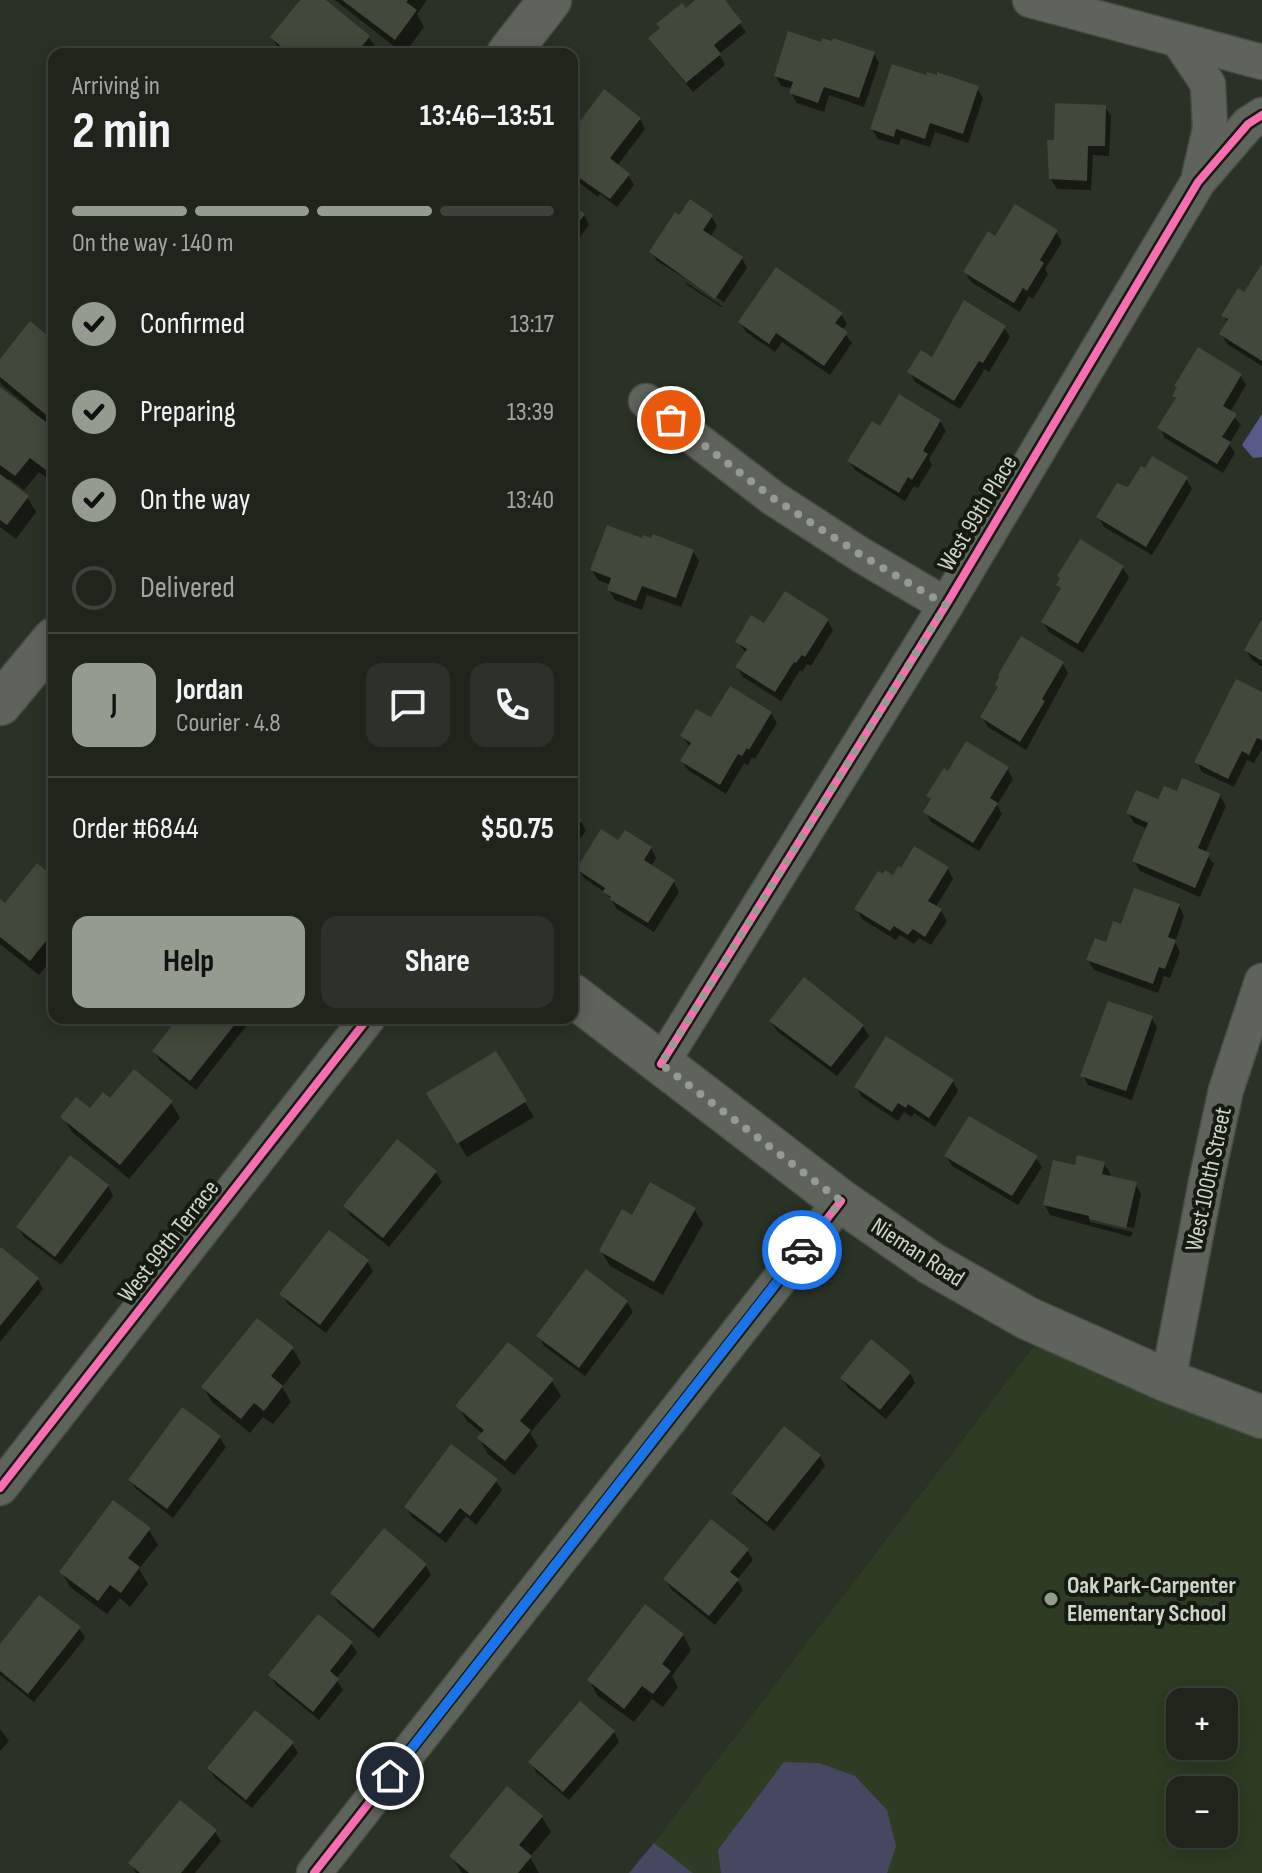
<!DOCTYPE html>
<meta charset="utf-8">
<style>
:root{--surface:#20251c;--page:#2d3129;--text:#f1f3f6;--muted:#a2a5a3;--line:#3d423b;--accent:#949c8f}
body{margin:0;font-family:"Sofia Sans Condensed",sans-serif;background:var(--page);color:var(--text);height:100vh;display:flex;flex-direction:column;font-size:30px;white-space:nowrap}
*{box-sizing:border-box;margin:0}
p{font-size:26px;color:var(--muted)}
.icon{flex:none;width:44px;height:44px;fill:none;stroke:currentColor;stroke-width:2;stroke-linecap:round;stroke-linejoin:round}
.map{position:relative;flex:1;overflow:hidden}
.panel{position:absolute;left:48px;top:48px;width:530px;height:976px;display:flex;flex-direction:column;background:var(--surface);border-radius:16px;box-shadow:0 4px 20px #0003,0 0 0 2px var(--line)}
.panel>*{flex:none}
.tools{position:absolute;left:1166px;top:1688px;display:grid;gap:16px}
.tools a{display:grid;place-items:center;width:72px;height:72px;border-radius:16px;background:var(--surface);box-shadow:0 4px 20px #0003,0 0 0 2px var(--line);font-size:40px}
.pin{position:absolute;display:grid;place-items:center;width:68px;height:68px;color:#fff;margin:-34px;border:4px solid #fff;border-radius:50%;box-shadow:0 2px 8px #0007}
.courier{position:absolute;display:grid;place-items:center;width:80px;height:80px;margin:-40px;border:6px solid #1a73e8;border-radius:50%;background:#fff;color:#222;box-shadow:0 2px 10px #0007}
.summary em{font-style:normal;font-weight:700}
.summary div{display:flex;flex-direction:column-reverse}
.summary{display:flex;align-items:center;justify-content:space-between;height:136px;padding:0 24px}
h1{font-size:52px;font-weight:700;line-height:60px}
.bar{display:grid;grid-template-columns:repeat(4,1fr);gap:12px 8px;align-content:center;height:96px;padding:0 24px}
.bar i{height:10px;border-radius:6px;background:var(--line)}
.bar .selected{background:var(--accent)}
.bar p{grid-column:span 4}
.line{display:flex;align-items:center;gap:20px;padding:0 24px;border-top:2px solid var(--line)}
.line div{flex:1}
.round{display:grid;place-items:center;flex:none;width:84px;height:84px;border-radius:16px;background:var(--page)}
ol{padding:0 24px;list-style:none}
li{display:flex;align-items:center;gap:24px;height:88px}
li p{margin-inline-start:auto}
li .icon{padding:8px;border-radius:50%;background:var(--accent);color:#111;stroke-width:4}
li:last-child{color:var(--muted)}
li i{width:44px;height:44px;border:4px solid var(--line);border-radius:50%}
.cta{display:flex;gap:16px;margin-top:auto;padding:16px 24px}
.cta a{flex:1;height:92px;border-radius:16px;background:var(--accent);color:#111;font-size:32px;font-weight:700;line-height:92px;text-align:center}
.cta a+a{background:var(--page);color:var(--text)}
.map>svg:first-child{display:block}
.built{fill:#2d3c22;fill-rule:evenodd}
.green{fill:#464861}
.water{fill:#585a8a}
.shadow{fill:#0007}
.building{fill:#41493a}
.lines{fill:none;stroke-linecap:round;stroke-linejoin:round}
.minor-casing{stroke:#474d43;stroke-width:37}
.tertiary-casing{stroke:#474d43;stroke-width:45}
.minor{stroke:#5e645b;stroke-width:34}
.tertiary{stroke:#5e645b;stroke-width:42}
.cycleway-casing{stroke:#161b12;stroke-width:13}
.cycleway{stroke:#f96db3;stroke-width:8}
.done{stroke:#949c8f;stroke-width:8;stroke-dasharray:0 14.4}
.route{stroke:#1a73e8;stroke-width:10}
.poi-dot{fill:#949c8f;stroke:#161b12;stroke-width:3}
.labels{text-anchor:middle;stroke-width:8;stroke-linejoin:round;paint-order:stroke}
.street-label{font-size:24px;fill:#cdd6c8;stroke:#161b12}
.poi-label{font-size:24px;font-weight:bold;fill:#cdd6c8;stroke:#161b12;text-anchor:start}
</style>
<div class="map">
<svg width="1262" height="1873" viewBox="0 0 1262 1873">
<rect width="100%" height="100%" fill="#2a3125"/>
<path class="built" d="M1048 1328 1262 1417V1873H693L654 1843ZM1180 1702H1224V1746H1180ZM1180 1790H1224V1834H1180Z"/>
<g class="green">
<polygon points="784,1762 819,1763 855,1776 887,1810 896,1846 887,1873 721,1873 718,1850"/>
<polygon points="654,1843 693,1873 629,1873"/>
</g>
<polygon class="water" points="1262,414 1262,457 1253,458 1242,445"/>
<g class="shadow">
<polygon points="302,0 323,0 369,37 375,47 369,54 286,54 278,47 272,38"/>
<polygon points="335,0 427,0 417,14 424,27 404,54"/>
<polygon points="698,0 722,0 746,32 719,54 725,65 693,92 656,48 686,10"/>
<polygon points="823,44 874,53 879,63 864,107 829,95 824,112 797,103 791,93 792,89 781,86 776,76"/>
<polygon points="927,77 977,88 983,98 968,143 935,132 930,147 901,138 899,145 878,139 872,129"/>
<polygon points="1105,107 1111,116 1109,156 1093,155 1091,190 1057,189 1051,179 1056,142"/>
<polygon points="640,119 645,129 617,166 628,175 634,185 617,207 600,194 598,197 572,177 572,142"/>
<polygon points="572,206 584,215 589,225 572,248"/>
<polygon points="711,216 717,226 710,237 742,258 747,268 724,302 657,261 651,252"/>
<polygon points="1056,232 1062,242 1045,269 1048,274 1033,299 1029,296 1020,312 971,282 965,272 996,239"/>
<polygon points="1262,268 1262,366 1227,344 1222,334 1228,323 1224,316 1245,295"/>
<polygon points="684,281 722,306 721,307 687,285"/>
<polygon points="841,314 847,324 842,330 852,343 830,375 782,342 775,352 746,332 740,322"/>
<polygon points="1004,327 1010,337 989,372 985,369 960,409 915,382 910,372"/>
<polygon points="54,343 54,421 47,409 44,411 54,429 54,483 39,472 24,490 9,479 7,482 27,497 36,512 16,539 0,527 0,390 28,411 30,408 2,385 0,381 0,362"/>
<polygon points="1240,375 1246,385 1230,412 1241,425 1229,444 1235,453 1223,473 1165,438 1160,428 1177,400 1174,396"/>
<polygon points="940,421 946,431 929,459 932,465 918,488 914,486 905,501 855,470 849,461 880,428"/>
<polygon points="1186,479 1192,489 1152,555 1104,527 1098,517 1129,489"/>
<polygon points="572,504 580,515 572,525"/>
<polygon points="643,540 693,551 699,561 681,607 647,595 642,610 615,600 609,590 611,585 598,580 592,570"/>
<polygon points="1080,542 1123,568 1129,578 1083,653 1049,632 1043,622 1062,591 1059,585"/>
<polygon points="827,620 833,630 811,666 807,664 802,672 800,670 781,701 743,677 737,667 746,653 737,642 765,626"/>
<polygon points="1262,621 1262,667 1252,660 1246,650"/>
<polygon points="1062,663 1068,673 1026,750 988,727 982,717"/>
<polygon points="1262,694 1262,749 1254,763 1247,760 1234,787 1202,772 1197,762"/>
<polygon points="771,713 777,723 755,759 752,757 748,765 744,763 726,794 688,770 682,761 690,747 682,736 711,720"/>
<polygon points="1007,769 1013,779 997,805 1002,814 979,851 931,822 926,812 932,802 929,796 949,774"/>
<polygon points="1178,794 1220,796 1226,806 1205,853 1214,864 1200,897 1140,871 1134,861 1148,829 1134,823 1128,813"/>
<polygon points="572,814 581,821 586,831 572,849"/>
<polygon points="618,843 651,848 656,858 651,867 674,882 679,892 654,932 617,909 606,893 584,878 578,869"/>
<polygon points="948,869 953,879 935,908 941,911 947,921 931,945 919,938 914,944 900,935 896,940 862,919 857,909 893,877"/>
<polygon points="54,879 54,956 39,975 0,944 0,902 6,906"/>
<polygon points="1179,906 1184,916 1175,942 1180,952 1170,978 1164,976 1158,993 1094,970 1088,960 1107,945 1122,926"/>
<polygon points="181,1018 243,1018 247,1025 196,1090 160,1061 154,1051"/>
<polygon points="1152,1018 1157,1028 1132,1100 1088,1085 1083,1076"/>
<polygon points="771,1022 863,1026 869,1036 837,1076 777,1031"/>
<polygon points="495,1053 534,1117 467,1157 429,1094"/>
<polygon points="953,1081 958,1091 935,1127 914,1113 912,1117 904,1112 898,1121 862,1097 856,1087"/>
<polygon points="110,1101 171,1102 180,1118 129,1179 72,1132 63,1117 90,1111"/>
<polygon points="398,1142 436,1173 442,1182 389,1247 351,1216 345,1206"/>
<polygon points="946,1156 1036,1158 1042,1167 1018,1205 952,1166"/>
<polygon points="1104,1164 1110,1173 1109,1178 1135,1184 1141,1194 1134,1228 1090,1218 1090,1222 1133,1232 1131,1237 1050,1215 1045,1205 1076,1167"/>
<polygon points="108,1186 113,1196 61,1265 24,1237 18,1227"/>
<polygon points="694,1209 703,1224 663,1295 610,1266 601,1251 633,1217"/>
<polygon points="0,1252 38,1279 43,1289 0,1342"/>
<polygon points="367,1261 373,1271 326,1333 288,1304 282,1294"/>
<polygon points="627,1302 633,1312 585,1376 544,1346 539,1336"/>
<polygon points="292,1348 301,1363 282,1387 291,1402 273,1424 263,1417 250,1433 212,1402 203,1387"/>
<polygon points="910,1373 915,1383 886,1419 848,1388 842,1379"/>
<polygon points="552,1381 561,1396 530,1433 538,1446 514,1475 488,1454 479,1438 483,1434 467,1421 458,1406"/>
<polygon points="182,1410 220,1438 226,1447 173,1518 136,1489 130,1480"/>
<polygon points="820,1456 825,1466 774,1531 739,1503 733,1494"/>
<polygon points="496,1481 502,1490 476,1525 466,1516 446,1543 412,1517 406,1507"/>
<polygon points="149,1530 158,1545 139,1569 148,1584 130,1607 120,1598 107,1614 70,1587 62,1572"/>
<polygon points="384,1531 426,1566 431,1575 379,1638 338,1603 332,1593"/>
<polygon points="747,1550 753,1560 737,1580 743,1590 715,1625 671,1589 665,1579"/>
<polygon points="79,1628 85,1638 34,1702 0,1675 0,1647"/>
<polygon points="683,1635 691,1650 672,1676 678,1687 663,1707 652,1699 634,1722 598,1696 589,1680"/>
<polygon points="351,1643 357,1653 336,1679 343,1690 319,1720 276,1685 270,1675"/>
<polygon points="0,1729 9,1741 0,1751"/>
<polygon points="614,1732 619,1742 569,1800 536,1772 531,1762"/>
<polygon points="292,1743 298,1753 252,1808 215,1778 209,1768"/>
<polygon points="542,1817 551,1832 530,1857 539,1873 462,1873 451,1856"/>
<polygon points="215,1832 221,1841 195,1873 136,1873 131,1863"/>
</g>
<g class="building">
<polygon points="300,0 326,0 370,36 356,54 290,54 270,37"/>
<polygon points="342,0 408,0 406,2 417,10 395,40"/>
<polygon points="695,0 725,0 742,22 714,45 721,54 686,83 648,38 660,28 656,24 682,3 686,8"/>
<polygon points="788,31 821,42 822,38 832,41 833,38 875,52 859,98 824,87 818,103 789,93 793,82 774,76"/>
<polygon points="892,64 926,75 927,72 937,75 937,72 979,86 963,134 930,123 925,139 896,129 894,137 870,129"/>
<polygon points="604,89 641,118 610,158 630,174 610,199 572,173 572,138 575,135 572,132"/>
<polygon points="1055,103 1106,105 1105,146 1088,146 1087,181 1049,179 1047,140 1054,140"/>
<polygon points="690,199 713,215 703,230 743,257 715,299 649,252 675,212 679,215"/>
<polygon points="572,204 585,214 572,231"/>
<polygon points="1015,204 1058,230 1040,260 1044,263 1027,291 1023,288 1014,303 963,272 988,231 995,236"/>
<polygon points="1262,264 1262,361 1219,334 1228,319 1221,316 1238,288 1244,292"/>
<polygon points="776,267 843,313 835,323 848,332 824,366 776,333 769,344 738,322"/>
<polygon points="964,300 1006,326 983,363 979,361 954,401 907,372 921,350 932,357"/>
<polygon points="30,321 54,341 54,414 50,418 0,377 0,359"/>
<polygon points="1198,347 1242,374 1223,406 1237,414 1222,437 1231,442 1217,464 1157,428 1176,398 1172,396 1177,387 1174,386"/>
<polygon points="0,387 54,428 54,459 46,470 30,458 15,476 0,465"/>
<polygon points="899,394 941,420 923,451 928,454 912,480 908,477 899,493 847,461 872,421 880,426"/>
<polygon points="1152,456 1188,477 1146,547 1096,517 1117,483 1128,487 1141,466 1145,468"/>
<polygon points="0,474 29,496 7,525 0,520"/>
<polygon points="607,525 642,538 643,535 651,538 653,534 694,550 676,598 642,586 636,601 607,590 611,578 590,570"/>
<polygon points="1080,539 1124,566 1078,644 1041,622 1061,588 1056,585 1060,578 1057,576"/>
<polygon points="785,591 829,619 805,657 802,655 796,663 794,662 775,692 735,667 747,649 735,642 751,615 764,623"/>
<polygon points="1262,619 1262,661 1244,650"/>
<polygon points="1021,636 1064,662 1042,699 1045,701 1020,742 980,717 998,687 995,685 999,676 998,675"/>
<polygon points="1236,679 1262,692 1262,740 1257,738 1249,755 1242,751 1228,779 1194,762"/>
<polygon points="730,686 772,712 749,750 747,748 742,756 738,754 720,785 680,761 691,743 680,736 696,709 711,717"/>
<polygon points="966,741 1009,767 990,798 998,803 973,843 923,812 931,799 926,796 944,768 948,771"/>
<polygon points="1182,778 1221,794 1198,848 1210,853 1195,888 1132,861 1148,823 1126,813 1136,790 1158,799 1164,786 1177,791"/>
<polygon points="572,812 582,820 572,833"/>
<polygon points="601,829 618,840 625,830 652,847 644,860 675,880 648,923 609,899 611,897 603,892 605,888 576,869"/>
<polygon points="914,846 949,867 928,901 942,909 925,937 913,929 908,935 894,926 890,931 854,909 878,871 883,874 885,870 893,875 898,866 901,868"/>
<polygon points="37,863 54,877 54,931 30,961 0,937 0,899 5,903"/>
<polygon points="1134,888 1180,904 1168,937 1176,940 1165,969 1159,967 1153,984 1086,960 1095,938 1106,942 1113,921 1121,924"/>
<polygon points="804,977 864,1025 831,1067 769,1021"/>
<polygon points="1108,1001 1153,1016 1126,1091 1080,1076"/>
<polygon points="178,1018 240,1018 190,1081 152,1051"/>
<polygon points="886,1036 954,1080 929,1118 908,1104 906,1108 898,1103 892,1112 854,1087"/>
<polygon points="496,1051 527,1101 457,1144 426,1093"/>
<polygon points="134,1069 173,1101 120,1165 60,1117 76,1097 90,1108 103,1092 110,1098"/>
<polygon points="969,1116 1038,1156 1012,1196 944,1156"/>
<polygon points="397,1139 437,1171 383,1238 343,1206"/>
<polygon points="70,1155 109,1185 55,1257 16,1227"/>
<polygon points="1077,1155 1105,1162 1102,1174 1137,1182 1126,1228 1089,1219 1089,1216 1043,1205 1053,1160 1075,1165"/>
<polygon points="650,1182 696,1208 654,1282 599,1251 622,1209 632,1215"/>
<polygon points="329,1230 369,1260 320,1325 279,1294"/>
<polygon points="1,1247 39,1278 0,1326 0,1249"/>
<polygon points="586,1269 628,1301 579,1368 536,1336"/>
<polygon points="257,1318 294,1347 271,1376 283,1386 264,1411 254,1403 241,1419 201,1387"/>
<polygon points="871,1339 911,1372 880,1410 840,1378"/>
<polygon points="508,1342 554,1379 520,1421 531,1430 505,1461 477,1438 484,1430 455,1406"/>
<polygon points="182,1407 221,1436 167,1509 128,1480"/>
<polygon points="784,1426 821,1455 767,1522 731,1493"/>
<polygon points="451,1444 498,1479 470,1516 460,1508 440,1534 404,1507"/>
<polygon points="113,1500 151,1528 128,1558 140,1567 121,1593 110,1585 98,1601 59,1572"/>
<polygon points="711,1519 749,1549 730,1572 739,1579 709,1616 663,1579"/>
<polygon points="384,1528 427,1564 373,1629 330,1593"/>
<polygon points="39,1595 81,1627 28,1694 0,1671 0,1644"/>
<polygon points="645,1604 684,1634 662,1664 671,1671 653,1694 642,1686 624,1709 587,1680"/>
<polygon points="318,1614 353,1642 330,1671 339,1679 313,1712 268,1675"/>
<polygon points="580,1701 615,1731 563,1792 528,1762"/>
<polygon points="255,1710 294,1742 246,1800 207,1768"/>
<polygon points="507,1786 543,1816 519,1845 532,1856 518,1873 469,1873 449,1856"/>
<polygon points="180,1800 217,1830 181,1873 140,1873 128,1863"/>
</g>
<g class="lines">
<g class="minor-casing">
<g id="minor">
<polyline points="1030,0 1262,62"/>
<polyline points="1179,41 1208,84 1210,129 1199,177"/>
<polyline points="646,401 773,498 861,555 946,605"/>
<polyline points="661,1064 946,605 1198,182 1248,124 1262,115"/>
<polyline points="1168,1381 1207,1177 1226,1090 1262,981"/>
<polyline points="0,1488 368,1018"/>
<polyline points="314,1873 841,1201"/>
</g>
</g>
<g class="tertiary-casing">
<g id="tertiary">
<polyline points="508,54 550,0"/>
<polyline points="0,704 54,639"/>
<polyline points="572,995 841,1201 932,1264 1027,1318 1168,1381 1262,1417"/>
</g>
</g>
<use href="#minor" class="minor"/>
<use href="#tertiary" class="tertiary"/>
<g class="cycleway-casing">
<g id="cycleway">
<polyline points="661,1064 946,605 1198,182 1248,124 1262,115"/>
<polyline points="0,1488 368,1018"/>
<polyline points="314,1873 841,1201"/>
</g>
</g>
<use href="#cycleway" class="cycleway"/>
</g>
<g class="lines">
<polyline class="done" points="671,420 773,498 861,555 946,605 661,1064 841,1201 802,1250"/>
<polyline class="route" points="390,1776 802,1250"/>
</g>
<circle class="poi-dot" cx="1051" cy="1599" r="8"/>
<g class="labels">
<g class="street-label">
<text transform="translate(977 513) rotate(-59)" y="8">West 99th Place</text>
<text transform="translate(1208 1179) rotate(-78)" y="8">West 100th Street</text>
<text transform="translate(168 1241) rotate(-52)" y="8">West 99th Terrace</text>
<text transform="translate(918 1252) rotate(33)" y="8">Nieman Road</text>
</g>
<g class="poi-label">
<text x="1067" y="1593">Oak Park-Carpenter<tspan x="1067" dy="28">Elementary School</tspan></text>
</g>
</g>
</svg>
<div class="tools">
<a>+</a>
<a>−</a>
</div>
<div class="pin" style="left:671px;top:420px;background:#ea580c"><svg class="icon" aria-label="bag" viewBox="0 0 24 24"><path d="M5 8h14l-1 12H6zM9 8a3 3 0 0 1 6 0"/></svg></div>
<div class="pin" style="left:390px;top:1776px;background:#1f2937"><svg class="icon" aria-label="home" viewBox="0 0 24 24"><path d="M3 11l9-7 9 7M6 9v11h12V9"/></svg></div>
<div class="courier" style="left:802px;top:1250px"><svg class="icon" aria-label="car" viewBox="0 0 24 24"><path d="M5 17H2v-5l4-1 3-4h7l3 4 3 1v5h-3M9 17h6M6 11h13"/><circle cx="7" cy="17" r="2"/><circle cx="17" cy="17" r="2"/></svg></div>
<section class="panel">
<div class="summary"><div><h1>2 min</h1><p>Arriving in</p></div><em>13:46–13:51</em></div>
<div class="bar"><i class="selected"></i><i class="selected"></i><i class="selected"></i><i></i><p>On the way · 140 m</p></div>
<ol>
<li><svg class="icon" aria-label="check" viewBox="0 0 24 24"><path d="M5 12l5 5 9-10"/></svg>Confirmed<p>13:17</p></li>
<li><svg class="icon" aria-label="check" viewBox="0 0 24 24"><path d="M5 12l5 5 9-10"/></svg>Preparing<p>13:39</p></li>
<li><svg class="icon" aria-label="check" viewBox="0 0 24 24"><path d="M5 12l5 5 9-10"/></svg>On the way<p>13:40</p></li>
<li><i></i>Delivered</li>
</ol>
<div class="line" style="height:144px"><b class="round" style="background:var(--accent);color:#111">J</b><div><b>Jordan</b><p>Courier · 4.8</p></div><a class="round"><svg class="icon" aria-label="chat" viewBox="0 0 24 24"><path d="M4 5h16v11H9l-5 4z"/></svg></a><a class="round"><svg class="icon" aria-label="phone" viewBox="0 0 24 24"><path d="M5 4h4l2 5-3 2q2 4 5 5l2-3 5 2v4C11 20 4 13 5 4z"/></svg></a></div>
<div class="line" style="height:104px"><div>Order #6844</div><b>$50.75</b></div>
<div class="cta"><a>Help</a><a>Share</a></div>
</section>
</div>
